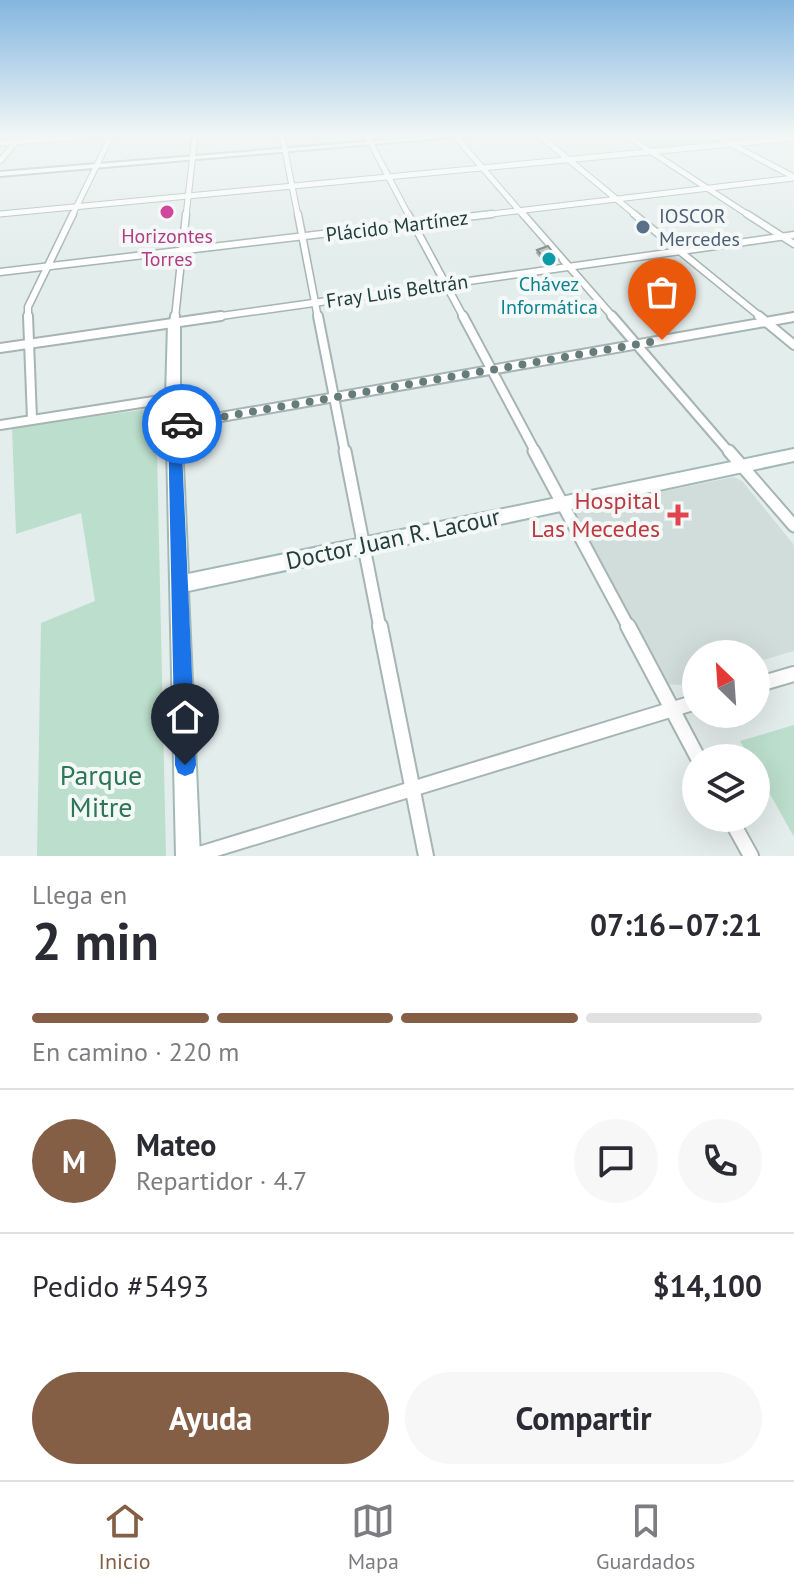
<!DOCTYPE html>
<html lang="es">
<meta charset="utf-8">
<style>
:root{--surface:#fff;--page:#f7f7f7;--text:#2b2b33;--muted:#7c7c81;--line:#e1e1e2;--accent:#845f46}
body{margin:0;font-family:"PT Sans",sans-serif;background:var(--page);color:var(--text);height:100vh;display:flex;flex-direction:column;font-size:30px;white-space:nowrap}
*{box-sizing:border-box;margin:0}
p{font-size:26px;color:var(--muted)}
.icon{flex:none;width:44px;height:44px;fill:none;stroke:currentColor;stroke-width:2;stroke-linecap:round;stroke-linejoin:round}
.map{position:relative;height:856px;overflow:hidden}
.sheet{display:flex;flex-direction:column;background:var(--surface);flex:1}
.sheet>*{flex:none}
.needle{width:52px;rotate:335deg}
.buttons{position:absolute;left:682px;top:640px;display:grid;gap:16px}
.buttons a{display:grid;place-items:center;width:88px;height:88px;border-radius:50%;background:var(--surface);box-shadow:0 8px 32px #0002;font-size:40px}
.pin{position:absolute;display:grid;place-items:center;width:68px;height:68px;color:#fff;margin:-82px -34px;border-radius:50% 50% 50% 0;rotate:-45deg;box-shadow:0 0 8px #0007}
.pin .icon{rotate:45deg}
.courier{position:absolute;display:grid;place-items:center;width:80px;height:80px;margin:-40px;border:6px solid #1a73e8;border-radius:50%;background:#fff;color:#222;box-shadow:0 2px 10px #0007}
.headline em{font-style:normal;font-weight:800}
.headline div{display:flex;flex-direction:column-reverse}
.headline{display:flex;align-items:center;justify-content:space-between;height:136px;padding:0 32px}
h1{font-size:52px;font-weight:800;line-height:60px}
.bar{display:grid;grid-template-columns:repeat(4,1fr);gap:12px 8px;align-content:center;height:96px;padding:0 32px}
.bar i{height:10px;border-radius:6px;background:var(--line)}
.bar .active{background:var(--accent)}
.bar p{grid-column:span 4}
.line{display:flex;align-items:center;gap:20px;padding:0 32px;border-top:2px solid var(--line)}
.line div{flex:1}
.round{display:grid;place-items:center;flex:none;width:84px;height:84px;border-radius:42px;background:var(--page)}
.button{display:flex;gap:16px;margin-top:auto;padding:16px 32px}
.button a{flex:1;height:92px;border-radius:48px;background:var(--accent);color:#fff;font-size:32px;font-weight:800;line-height:92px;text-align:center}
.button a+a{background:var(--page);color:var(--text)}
.tabs{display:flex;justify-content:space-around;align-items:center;height:112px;border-top:2px solid var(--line);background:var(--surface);font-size:22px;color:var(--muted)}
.tabs a{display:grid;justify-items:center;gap:4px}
.tabs .active{color:var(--accent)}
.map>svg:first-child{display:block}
.built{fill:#d1ddda}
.green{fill:#bcdecc}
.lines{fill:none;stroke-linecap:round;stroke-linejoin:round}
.street-far4-casing{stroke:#a6b5b3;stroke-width:7}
.street-far3-casing{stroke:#a6b5b3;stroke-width:9}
.street-far2-casing{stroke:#a6b5b3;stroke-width:12}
.street-far1-casing{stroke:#a6b5b3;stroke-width:15}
.street-casing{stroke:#a6b5b3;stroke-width:18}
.secondary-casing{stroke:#a2b9b5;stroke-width:4}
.street-far4{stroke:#fff;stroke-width:5}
.street-far3{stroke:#fff;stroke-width:6}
.street-far2{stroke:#fff;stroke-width:8}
.street-far1{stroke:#fff;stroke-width:11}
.street{stroke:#fff;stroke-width:14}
.secondary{fill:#fff;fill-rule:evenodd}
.wall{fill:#9faca9}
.shaded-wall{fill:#828c89}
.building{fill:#b9c8c4;stroke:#828c89;stroke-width:2}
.route{fill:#1a73e8}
.done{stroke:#667c7a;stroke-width:8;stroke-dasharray:0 14.4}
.hotel-dot{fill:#d1479c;stroke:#f4f9f8;stroke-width:3}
.service-dot{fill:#5c6f8a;stroke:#f4f9f8;stroke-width:3}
.culture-dot{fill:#0f9aa8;stroke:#f4f9f8;stroke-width:3}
.health-dot{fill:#e0444e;stroke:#f4f9f8;stroke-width:3}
.labels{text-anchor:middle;stroke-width:8;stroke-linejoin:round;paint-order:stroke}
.far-service-label{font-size:20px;fill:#4e5e75;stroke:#f4f9f8;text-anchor:start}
.far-street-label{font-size:20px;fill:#233f3d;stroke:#f4f9f8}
.far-hotel-label{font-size:20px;fill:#b23c85;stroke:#f4f9f8}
.far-culture-label{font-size:20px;fill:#0d838f;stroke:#f4f9f8}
.health-label{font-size:24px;fill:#be3a42;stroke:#f4f9f8;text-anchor:end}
.street-label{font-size:24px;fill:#233f3d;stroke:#f4f9f8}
.near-park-label{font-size:28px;fill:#2d7657;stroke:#f4f9f8}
</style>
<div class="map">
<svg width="794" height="856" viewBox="0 0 794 856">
<rect width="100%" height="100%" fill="#e3edeb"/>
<polygon class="built" points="734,477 742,481 794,545 794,651 756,662 756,654 696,654 696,681 681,685 666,684 575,514 580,508"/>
<g class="green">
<polygon points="634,136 708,136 721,143 654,149"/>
<polygon points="156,408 166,856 37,856 41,623 95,601 81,513 16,534 12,428"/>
<polygon points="794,725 794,837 756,769 756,758 750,758 740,741"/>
</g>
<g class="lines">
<g class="street-far4-casing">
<g id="street-far4">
<polyline points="282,136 298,216"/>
<polyline points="367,136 409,216"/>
<polyline points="455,136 524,216"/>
<polyline points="540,136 637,216"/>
<polyline points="627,136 750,216"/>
<polyline points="716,136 794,177"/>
<polyline points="0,143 93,136"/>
<polyline points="0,161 16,142"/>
<polyline points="0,214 794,138"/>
<polyline points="72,216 111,136"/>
<polyline points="186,216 195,136"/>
<polyline points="475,216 794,178"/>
</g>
</g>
<g class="street-far3-casing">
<g id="street-far3">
<polyline points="298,214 318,318"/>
<polyline points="408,214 464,318"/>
<polyline points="523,214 614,318"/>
<polyline points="634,214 762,318"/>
<polyline points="747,214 794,244"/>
<polyline points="0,272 492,214"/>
<polyline points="28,318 28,307 73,214"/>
<polyline points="175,318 186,214"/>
<polyline points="207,318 794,235"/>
<polyline points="785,318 794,317"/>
</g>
</g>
<g class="street-far2-casing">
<g id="street-far2">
<polyline points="28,316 32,419"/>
<polyline points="318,316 345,453"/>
<polyline points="463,316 536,453"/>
<polyline points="612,316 730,453"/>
<polyline points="759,316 794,345"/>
<polyline points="174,323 175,316"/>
<polyline points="0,348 221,316"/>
<polyline points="0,425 173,398"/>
<polyline points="175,425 794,317"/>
</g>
</g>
<g class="street-far1-casing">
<g id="street-far1">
<polyline points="345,451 380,628"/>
<polyline points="534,451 629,628"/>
<polyline points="729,451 794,526"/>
</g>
</g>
<g class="street-casing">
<g id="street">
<polyline points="380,626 426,856"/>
<polyline points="628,626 698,758"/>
<polyline points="756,685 794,674"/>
<polyline points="730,818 751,856"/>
<polyline points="193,856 696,702"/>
</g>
</g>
<g class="secondary-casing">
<g id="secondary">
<polygon points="437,136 465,136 0,176 0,172"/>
<polygon points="174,320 180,323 180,398 188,574 794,449 794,461 188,591 200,856 176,856 166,398 168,323"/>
</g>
</g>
<use href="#street-far4" class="street-far4"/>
<use href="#street-far3" class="street-far3"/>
<use href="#street-far2" class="street-far2"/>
<use href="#street-far1" class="street-far1"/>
<use href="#street" class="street"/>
<use href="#secondary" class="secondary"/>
</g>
<polygon class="wall" points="537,250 557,262 545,264 536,253"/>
<polygon class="shaded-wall" points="558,259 557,262 545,264 546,260"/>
<polygon class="building" points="548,246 558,259 546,260 537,250"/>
<linearGradient id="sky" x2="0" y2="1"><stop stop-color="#83b6df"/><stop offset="0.53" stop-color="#f2f7f6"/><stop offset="1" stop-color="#f2f7f6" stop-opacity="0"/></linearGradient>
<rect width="794" height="256" fill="url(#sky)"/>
<polygon class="route" points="182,419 188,424 181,429 196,765 193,773 185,776 178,773 175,765 168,425"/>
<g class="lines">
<polyline class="done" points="182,424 662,340"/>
</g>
<circle class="hotel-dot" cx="167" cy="212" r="8"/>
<circle class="service-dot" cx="643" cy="227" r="8"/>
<circle class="culture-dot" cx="549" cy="259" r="8"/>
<path class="health-dot" d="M674 503h8v8h8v8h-8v8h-8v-8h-8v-8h8z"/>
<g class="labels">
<g class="far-service-label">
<text x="659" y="223">IOSCOR<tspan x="659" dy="23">Mercedes</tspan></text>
</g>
<g class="far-street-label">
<text transform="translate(397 226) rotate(-7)" y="7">Plácido Martínez</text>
<text transform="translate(397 291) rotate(-8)" y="7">Fray Luis Beltrán</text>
</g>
<g class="far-hotel-label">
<text x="167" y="243">Horizontes<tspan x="167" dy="23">Torres</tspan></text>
</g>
<g class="far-culture-label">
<text x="549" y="291">Chávez<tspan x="549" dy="23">Informática</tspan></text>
</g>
<g class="health-label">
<text x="660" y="509">Hospital<tspan x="660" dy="28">Las Mecedes</tspan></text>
</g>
<g class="street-label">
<text transform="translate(393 539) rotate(-12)" y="8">Doctor Juan R. Lacour</text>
</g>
<g class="near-park-label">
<text x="101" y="785">Parque<tspan x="101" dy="32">Mitre</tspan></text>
</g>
</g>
</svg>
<div class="buttons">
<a><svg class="needle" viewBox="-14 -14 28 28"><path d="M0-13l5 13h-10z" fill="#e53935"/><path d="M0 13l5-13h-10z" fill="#7c7c81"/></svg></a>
<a><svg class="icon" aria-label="layers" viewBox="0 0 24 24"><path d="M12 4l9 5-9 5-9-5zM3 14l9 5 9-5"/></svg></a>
</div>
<div class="pin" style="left:662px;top:340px;background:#ea580c"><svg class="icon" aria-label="bag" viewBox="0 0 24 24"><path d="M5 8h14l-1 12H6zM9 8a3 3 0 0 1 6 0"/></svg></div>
<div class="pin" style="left:185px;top:765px;background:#1f2937"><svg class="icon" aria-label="home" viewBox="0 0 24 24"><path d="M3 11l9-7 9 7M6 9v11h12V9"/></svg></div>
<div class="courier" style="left:182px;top:424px"><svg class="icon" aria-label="car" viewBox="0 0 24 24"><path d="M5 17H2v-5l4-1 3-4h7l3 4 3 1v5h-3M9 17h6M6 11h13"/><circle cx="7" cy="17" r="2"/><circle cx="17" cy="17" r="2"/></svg></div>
</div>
<section class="sheet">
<div class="headline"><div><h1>2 min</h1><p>Llega en</p></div><em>07:16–07:21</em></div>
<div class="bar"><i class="active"></i><i class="active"></i><i class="active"></i><i></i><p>En camino · 220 m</p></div>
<div class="line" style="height:144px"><b class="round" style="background:var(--accent);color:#fff">M</b><div><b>Mateo</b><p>Repartidor · 4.7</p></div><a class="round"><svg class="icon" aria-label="chat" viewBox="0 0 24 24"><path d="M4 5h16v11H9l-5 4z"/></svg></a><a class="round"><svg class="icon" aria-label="phone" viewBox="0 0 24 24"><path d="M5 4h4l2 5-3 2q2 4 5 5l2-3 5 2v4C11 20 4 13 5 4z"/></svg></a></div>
<div class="line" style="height:104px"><div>Pedido #5493</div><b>$14,100</b></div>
<div class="button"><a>Ayuda</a><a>Compartir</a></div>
</section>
<nav class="tabs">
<a class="active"><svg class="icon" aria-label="home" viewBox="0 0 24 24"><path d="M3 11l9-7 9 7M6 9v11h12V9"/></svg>Inicio</a>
<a><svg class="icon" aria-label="map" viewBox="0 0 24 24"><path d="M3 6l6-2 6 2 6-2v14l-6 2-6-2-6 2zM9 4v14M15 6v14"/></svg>Mapa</a>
<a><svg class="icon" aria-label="saved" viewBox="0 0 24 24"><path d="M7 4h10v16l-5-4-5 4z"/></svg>Guardados</a>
</nav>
